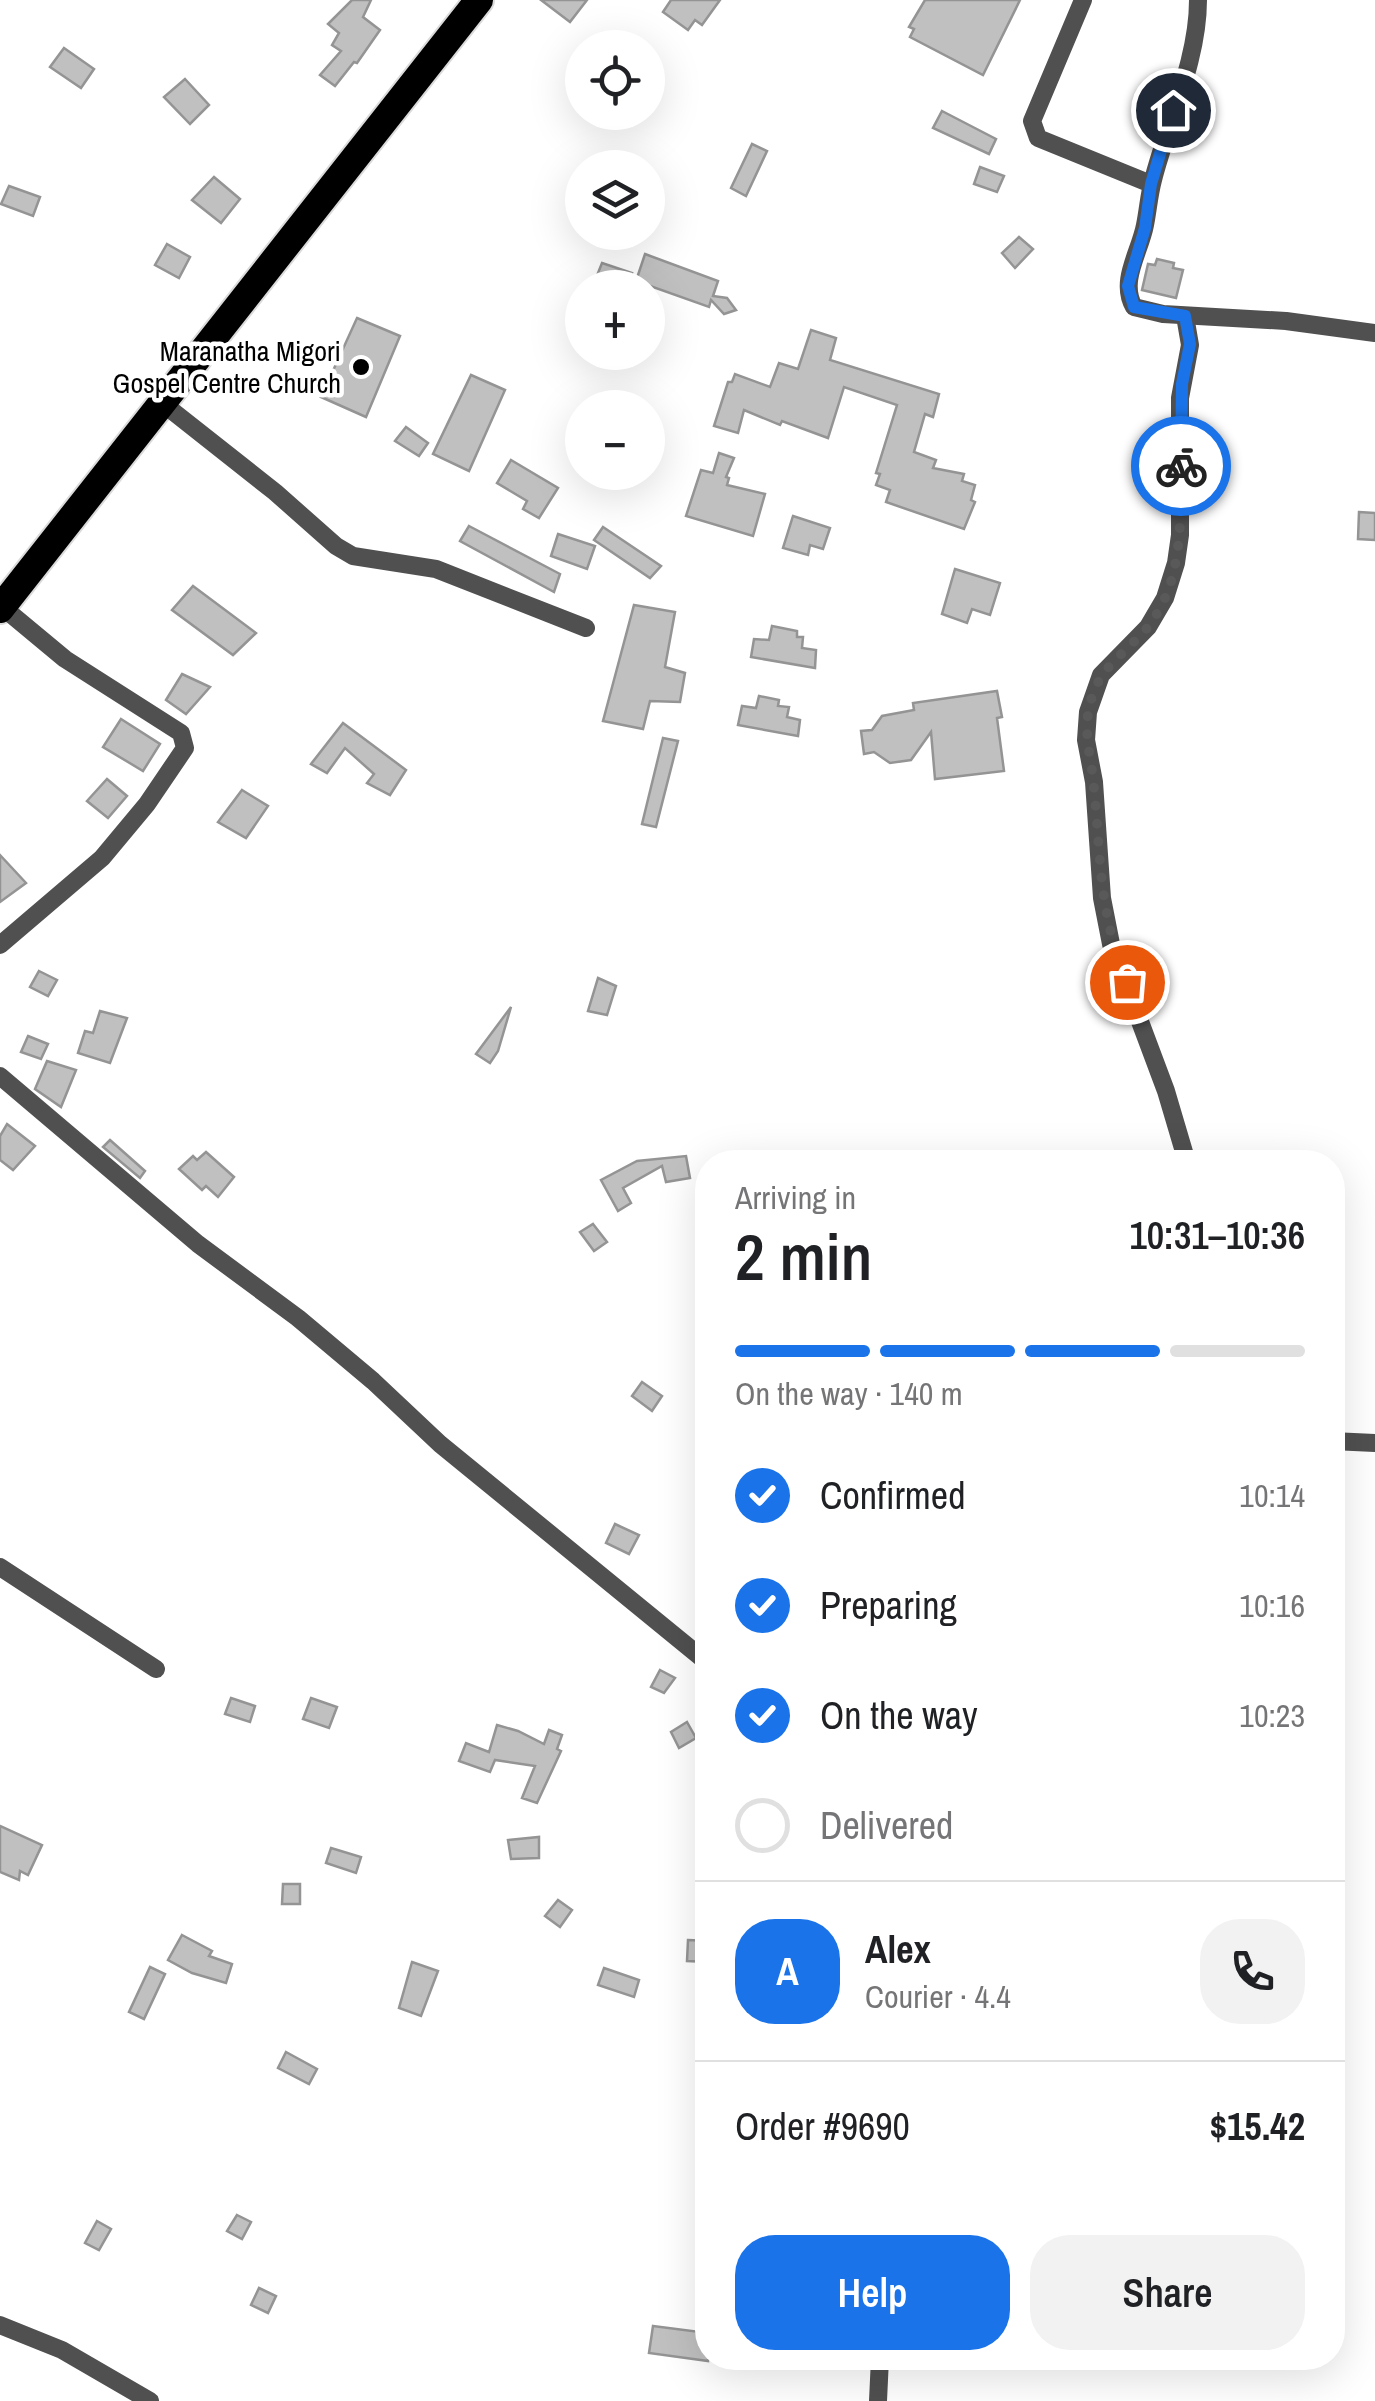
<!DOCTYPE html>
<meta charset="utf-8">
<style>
:root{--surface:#fff;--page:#f2f2f2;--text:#202124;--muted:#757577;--line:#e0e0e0;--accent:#1a73e8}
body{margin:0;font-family:"Archivo Narrow",sans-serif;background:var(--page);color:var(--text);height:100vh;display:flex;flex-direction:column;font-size:38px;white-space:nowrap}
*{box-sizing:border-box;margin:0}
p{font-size:32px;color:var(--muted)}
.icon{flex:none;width:55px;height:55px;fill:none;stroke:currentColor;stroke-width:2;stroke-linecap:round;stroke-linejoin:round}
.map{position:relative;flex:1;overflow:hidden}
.side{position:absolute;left:695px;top:1150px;width:650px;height:1220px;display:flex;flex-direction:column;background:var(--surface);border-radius:40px;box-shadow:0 10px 40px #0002}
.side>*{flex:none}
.fabs{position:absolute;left:565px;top:30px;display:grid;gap:20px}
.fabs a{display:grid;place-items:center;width:100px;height:100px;border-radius:50%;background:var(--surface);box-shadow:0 10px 40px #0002;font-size:50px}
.pin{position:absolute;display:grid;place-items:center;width:85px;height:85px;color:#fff;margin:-42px;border:5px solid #fff;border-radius:50%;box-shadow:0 2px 10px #0007}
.courier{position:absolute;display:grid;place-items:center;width:100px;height:100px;margin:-50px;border:8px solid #1a73e8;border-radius:50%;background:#fff;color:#222;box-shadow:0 2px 12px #0007}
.headline em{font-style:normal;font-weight:600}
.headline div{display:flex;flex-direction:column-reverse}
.headline{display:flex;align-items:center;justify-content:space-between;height:170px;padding:0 40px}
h1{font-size:65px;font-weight:600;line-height:75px}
.bar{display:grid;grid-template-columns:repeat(4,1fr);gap:15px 10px;align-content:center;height:120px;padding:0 40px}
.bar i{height:12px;border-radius:8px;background:var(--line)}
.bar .current{background:var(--accent)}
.bar p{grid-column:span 4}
.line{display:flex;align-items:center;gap:25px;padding:0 40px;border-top:2px solid var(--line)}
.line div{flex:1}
.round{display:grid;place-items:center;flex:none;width:105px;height:105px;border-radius:40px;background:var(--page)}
ol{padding:0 40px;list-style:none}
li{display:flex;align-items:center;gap:30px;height:110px}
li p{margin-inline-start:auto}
li .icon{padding:10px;border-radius:50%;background:var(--accent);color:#fff;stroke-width:4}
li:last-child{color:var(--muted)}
li i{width:55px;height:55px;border:5px solid var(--line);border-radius:50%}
.primary-button{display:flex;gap:20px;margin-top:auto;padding:20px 40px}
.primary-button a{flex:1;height:115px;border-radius:40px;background:var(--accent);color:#fff;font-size:40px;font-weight:600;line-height:115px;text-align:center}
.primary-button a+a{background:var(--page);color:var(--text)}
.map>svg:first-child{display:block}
.building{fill:#c0c0c0;stroke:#949494;stroke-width:2.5}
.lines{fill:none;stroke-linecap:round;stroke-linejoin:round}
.trunk-casing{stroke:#dbdbdb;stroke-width:32}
.minor{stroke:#505050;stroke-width:18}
.trunk{stroke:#000;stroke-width:28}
.done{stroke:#595959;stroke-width:10;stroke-dasharray:0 18}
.route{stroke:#1a73e8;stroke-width:12}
.poi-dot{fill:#000;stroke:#fff;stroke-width:4}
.labels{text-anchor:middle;stroke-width:9;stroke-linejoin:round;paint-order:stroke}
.poi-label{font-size:28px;fill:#000;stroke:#fff;text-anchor:end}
</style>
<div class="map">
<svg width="1375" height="2401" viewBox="0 0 1375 2401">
<rect width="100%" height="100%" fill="#fff"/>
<g class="building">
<polygon points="352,0 371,0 363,17 380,30 357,63 354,62 335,86 320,75 341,51 332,45 339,33 328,24"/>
<polygon points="541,0 587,0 570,22"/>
<polygon points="671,0 720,0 702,25 695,20 688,30 663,12"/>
<polygon points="925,0 1020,0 983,75 910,37 914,29 909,27"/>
<polygon points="64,48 94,69 81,88 50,67"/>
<polygon points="185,79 209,105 190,124 164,97"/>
<polygon points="942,111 996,139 989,154 933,128"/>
<polygon points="752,144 767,151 746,196 731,188"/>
<polygon points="980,167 1004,176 997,192 974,184"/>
<polygon points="214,177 240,199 221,223 192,200"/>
<polygon points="9,186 40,197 33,216 1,204"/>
<polygon points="1019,237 1033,249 1015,268 1002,253"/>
<polygon points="167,244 190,257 179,278 155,265"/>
<polygon points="645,254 718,281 713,296 727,298 736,310 724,314 711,300 709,307 636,281"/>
<polygon points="1157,259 1174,263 1173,268 1183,270 1176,298 1142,290 1148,264 1155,265"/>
<polygon points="602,263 632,273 627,288 592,288"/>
<polygon points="357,318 400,336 366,417 321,397"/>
<polygon points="811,330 836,338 830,360 939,394 933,417 925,414 914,452 936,460 933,468 964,474 962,481 975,485 971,500 975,502 964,529 886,502 890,490 876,485 880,474 876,473 897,405 844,387 828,438 782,421 780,425 744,410 738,433 714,426 728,382 732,382 735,374 770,387 779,363 798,369"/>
<polygon points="471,375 505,390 469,471 433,454"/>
<polygon points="406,427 428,443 419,456 395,441"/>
<polygon points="719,453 734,458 726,477 729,478 727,485 765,494 753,536 686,516 701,470 713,473"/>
<polygon points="511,460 558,488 539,518 523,509 527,501 497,483"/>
<polygon points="1359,512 1375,513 1375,540 1358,539"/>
<polygon points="793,516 830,528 823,549 810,545 808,555 783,548"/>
<polygon points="469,526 560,574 554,592 460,541"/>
<polygon points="603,527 661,566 650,578 594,540"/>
<polygon points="558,534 595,546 587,569 551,556"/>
<polygon points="955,569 1000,583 990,615 972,609 967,623 942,614"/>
<polygon points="193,586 256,633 233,655 172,610"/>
<polygon points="634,605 675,612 665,667 685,673 680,702 650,701 643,729 603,721"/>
<polygon points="772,626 797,631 797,637 803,637 802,648 816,650 815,668 751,657 754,639 769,640"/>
<polygon points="182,674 210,687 186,714 166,700"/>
<polygon points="997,691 1002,717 997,718 1004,771 935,779 931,732 911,760 890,763 874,752 864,754 861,731 872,730 882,716 914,710 913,703"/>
<polygon points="759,696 779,700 778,706 789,707 787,717 800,720 798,736 738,725 742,706 756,708"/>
<polygon points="121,719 160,744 143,771 103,747"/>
<polygon points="343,723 406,770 390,795 367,783 374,774 345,748 327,773 311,764"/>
<polygon points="663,738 678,741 656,827 642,824"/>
<polygon points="107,779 127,796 108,818 87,801"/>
<polygon points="242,790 268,806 246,838 218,822"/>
<polygon points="0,855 26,883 0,902"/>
<polygon points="39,971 57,980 48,996 30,987"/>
<polygon points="598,978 616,986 607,1015 588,1011"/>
<polygon points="511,1007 498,1051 490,1063 476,1054"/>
<polygon points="100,1011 127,1018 110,1063 78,1053 85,1031 93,1033"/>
<polygon points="28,1036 48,1044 41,1059 21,1052"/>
<polygon points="47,1061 76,1070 61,1107 35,1089"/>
<polygon points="7,1124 35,1146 13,1170 0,1160 0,1136"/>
<polygon points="110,1140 145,1171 140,1178 103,1147"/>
<polygon points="206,1152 234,1177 218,1197 206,1186 202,1190 179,1169 193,1156 197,1160"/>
<polygon points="686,1156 690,1178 666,1182 662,1166 623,1188 631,1203 618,1211 601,1180 637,1161"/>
<polygon points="593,1224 607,1242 594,1251 580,1232"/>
<polygon points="642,1382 662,1396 652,1411 632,1396"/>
<polygon points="615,1524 639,1535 629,1554 606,1543"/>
<polygon points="660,1670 675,1678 664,1693 651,1687"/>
<polygon points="231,1698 255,1706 250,1722 225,1714"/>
<polygon points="311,1698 337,1707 329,1728 303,1719"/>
<polygon points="687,1722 696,1738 679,1748 671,1732"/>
<polygon points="497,1725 518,1731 544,1744 549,1730 562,1735 557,1749 561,1751 537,1803 522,1798 535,1766 495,1760 490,1772 459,1761 466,1743 489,1752"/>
<polygon points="0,1826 42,1845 28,1875 20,1871 19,1880 0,1872"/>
<polygon points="539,1837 539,1858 511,1859 508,1840"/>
<polygon points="331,1848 361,1857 356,1873 326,1863"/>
<polygon points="283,1884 300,1884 300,1904 282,1904"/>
<polygon points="558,1900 572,1910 560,1927 545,1916"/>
<polygon points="182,1935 212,1951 209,1956 232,1964 226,1983 192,1973 168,1960"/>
<polygon points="688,1940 708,1941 708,1962 687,1961"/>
<polygon points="412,1962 438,1971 421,2016 399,2008"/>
<polygon points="150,1967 165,1974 144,2019 129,2012"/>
<polygon points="604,1968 639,1980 634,1997 598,1985"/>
<polygon points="286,2052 317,2069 309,2084 278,2068"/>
<polygon points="237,2215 251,2222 242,2239 227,2231"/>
<polygon points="97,2221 111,2229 99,2250 85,2243"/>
<polygon points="259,2288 276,2296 268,2313 251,2305"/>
<polygon points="653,2326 708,2333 708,2361 649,2353"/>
</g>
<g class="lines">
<g class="trunk-casing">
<polyline id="trunk" points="0,609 479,0"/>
</g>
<g class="minor">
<polyline points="1083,0 1032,121 1038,138 1151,184"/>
<path d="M1198 0C1198 61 1168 121 1153 180 1149 195 1148 210 1145 225 1140 252 1119 281 1134 307L1163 314 1286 321 1375 333"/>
<polyline points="1185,316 1190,345 1180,398 1180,535 1176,563 1165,598 1148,627 1101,675 1088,712 1086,740 1094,782 1102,898 1111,944 1166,1091 1187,1162"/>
<polyline points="161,402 275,492 336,546 353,556 436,569 586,628"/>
<polyline points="0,605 65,659 181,733 185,748 147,804 102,858 0,945"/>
<polyline points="0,1076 198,1244 298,1318 373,1381 440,1444 708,1663"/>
<polyline points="1332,1441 1375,1443"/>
<polyline points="0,1567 156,1669"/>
<polyline points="0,2325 62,2350 150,2401"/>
<polyline points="878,2401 880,2358"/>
</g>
<use href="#trunk" class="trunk"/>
</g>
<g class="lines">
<path class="done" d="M1127 982C1099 914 1101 860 1094 788 1091 751 1080 728 1094 691 1105 663 1130 649 1148 627 1184 580 1180 522 1181 466"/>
<polyline class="route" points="1173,110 1151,184 1145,228 1128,286 1134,307 1185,316 1190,344 1182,384 1181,466"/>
</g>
<circle class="poi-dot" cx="361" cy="367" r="10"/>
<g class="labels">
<g class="poi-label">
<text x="341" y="361">Maranatha Migori<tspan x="341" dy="32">Gospel Centre Church</tspan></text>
</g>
</g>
</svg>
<div class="fabs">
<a><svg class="icon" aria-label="locate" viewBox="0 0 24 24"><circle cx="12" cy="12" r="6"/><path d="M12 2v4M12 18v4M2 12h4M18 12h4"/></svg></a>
<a><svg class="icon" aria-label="layers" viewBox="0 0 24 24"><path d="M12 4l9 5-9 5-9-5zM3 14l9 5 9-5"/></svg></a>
<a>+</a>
<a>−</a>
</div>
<div class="pin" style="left:1127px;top:982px;background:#ea580c"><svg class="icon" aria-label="bag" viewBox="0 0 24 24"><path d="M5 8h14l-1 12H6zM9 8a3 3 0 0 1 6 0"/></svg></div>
<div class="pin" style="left:1173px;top:110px;background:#1f2937"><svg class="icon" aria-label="home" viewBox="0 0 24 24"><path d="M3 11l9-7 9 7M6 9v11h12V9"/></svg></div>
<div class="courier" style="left:1181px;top:466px"><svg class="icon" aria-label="bike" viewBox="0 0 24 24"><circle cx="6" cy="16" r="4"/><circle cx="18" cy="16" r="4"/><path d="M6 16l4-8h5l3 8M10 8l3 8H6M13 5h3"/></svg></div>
<section class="side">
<div class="headline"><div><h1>2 min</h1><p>Arriving in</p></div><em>10:31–10:36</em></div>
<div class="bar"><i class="current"></i><i class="current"></i><i class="current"></i><i></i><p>On the way · 140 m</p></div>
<ol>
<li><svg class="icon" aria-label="check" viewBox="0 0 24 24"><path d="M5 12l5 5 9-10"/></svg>Confirmed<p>10:14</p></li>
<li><svg class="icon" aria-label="check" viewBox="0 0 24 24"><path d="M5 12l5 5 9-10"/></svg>Preparing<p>10:16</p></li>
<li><svg class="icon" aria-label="check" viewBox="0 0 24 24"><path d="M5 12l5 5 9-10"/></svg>On the way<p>10:23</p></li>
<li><i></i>Delivered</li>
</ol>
<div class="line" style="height:180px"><b class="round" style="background:var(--accent);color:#fff">A</b><div><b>Alex</b><p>Courier · 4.4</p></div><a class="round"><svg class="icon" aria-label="phone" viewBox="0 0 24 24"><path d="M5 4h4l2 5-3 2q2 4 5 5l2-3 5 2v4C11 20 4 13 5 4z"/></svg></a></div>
<div class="line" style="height:130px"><div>Order #9690</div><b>$15.42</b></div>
<div class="primary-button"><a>Help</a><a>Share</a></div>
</section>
</div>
